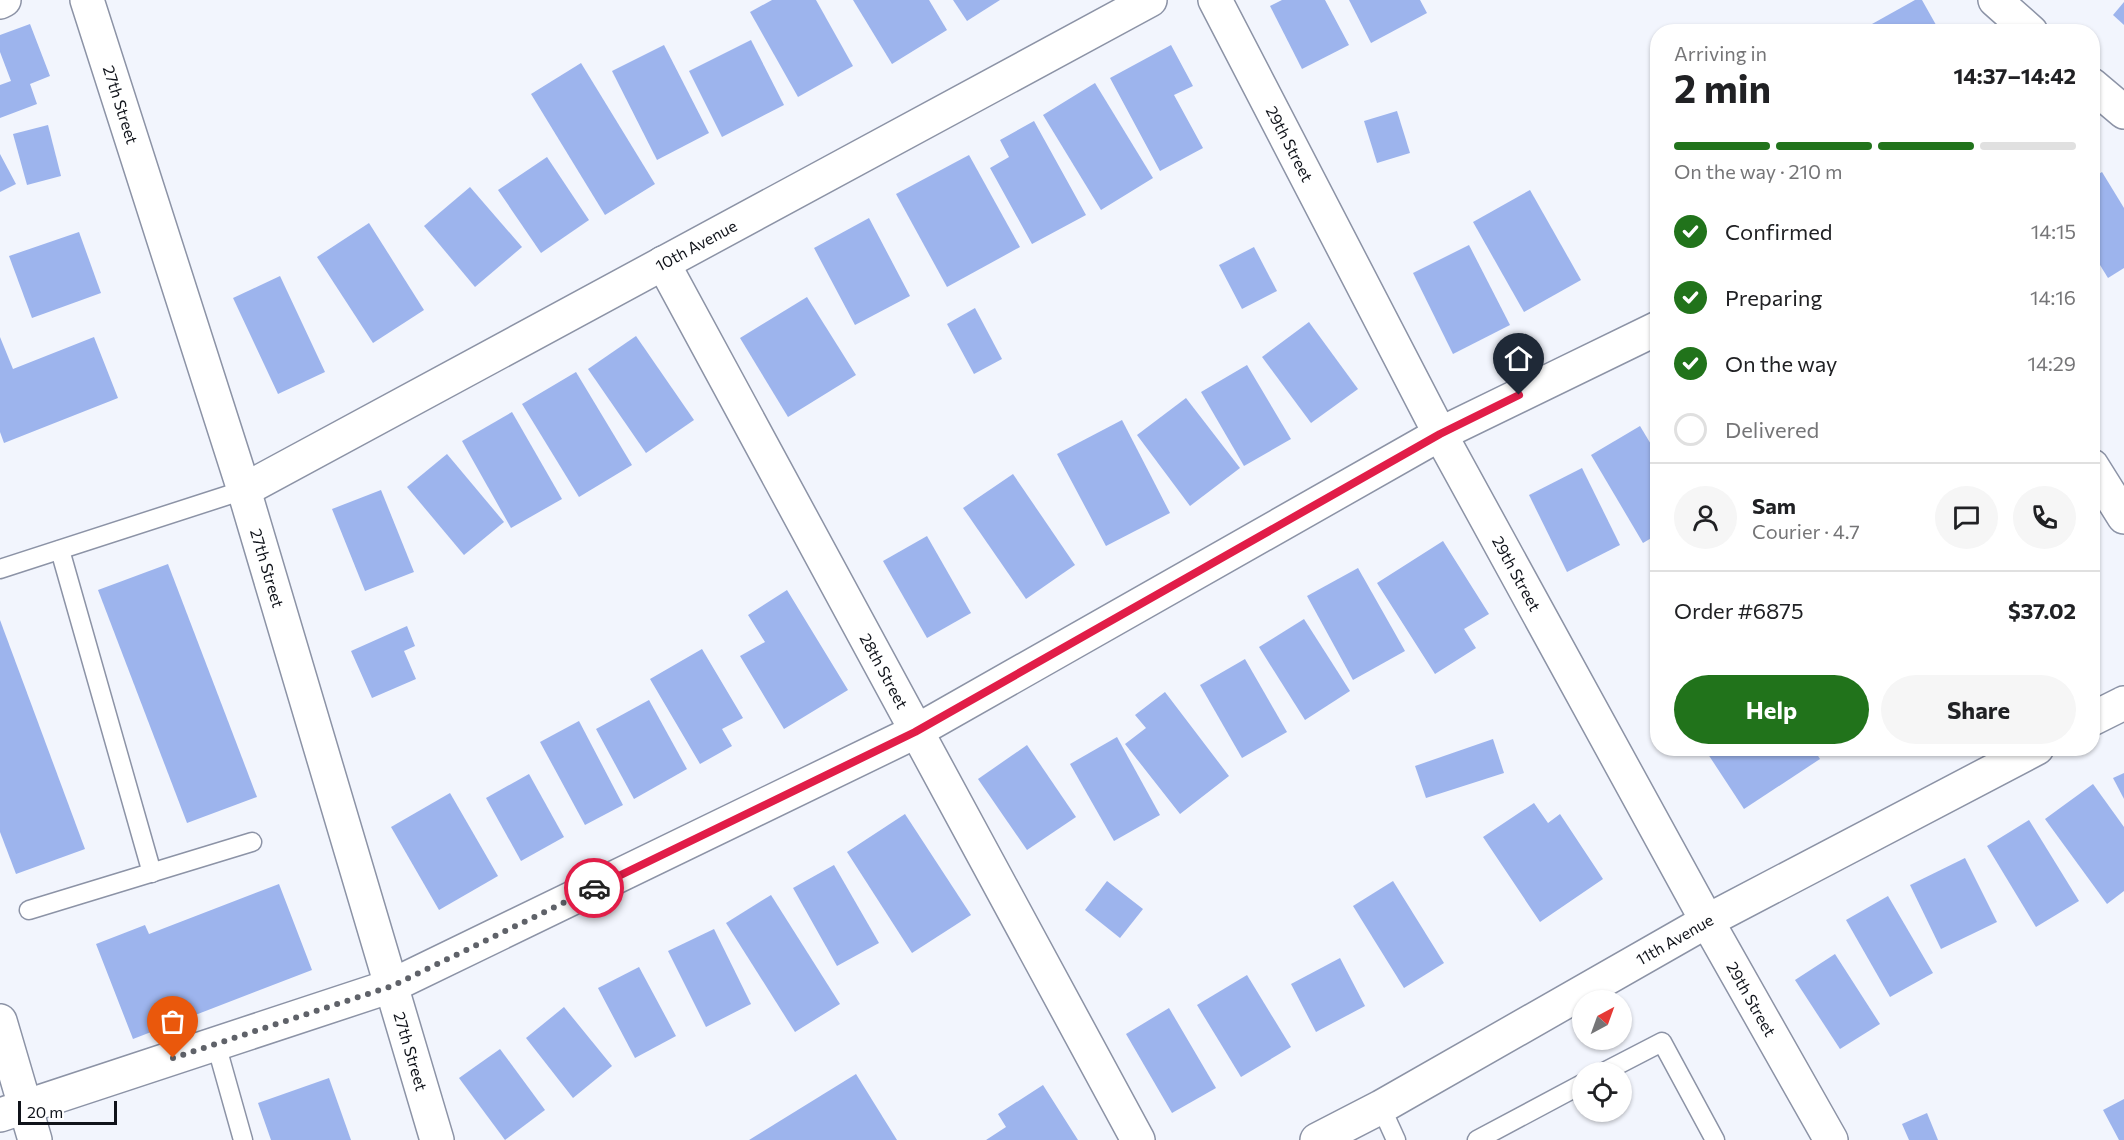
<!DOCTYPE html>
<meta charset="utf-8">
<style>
:root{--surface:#fff;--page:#f6f6f6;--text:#202124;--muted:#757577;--line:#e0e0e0;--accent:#21731b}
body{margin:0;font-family:Commissioner,sans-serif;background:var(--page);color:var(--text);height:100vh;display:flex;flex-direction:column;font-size:22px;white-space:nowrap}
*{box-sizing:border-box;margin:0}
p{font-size:20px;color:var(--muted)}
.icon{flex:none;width:33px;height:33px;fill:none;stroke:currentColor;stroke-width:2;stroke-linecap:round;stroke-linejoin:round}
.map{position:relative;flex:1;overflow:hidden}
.side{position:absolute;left:1650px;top:24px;width:450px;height:732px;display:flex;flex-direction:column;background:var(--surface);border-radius:24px;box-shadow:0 2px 4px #0004}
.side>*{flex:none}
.needle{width:39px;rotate:41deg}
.buttons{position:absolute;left:1572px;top:990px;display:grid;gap:12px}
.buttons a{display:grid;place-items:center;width:60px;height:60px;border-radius:50%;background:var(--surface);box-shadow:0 2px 4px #0004;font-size:30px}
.scale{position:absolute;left:18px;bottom:15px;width:99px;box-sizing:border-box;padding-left:6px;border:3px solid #10131a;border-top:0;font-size:16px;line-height:21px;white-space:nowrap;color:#10131a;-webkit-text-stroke:4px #fff;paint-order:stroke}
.pin{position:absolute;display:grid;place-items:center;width:51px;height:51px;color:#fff;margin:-62px -26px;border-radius:50% 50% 50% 0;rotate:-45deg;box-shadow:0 0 6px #0007}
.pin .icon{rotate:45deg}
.courier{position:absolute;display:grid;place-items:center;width:60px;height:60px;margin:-30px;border:4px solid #e11d48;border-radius:50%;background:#fff;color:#222;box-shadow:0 2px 8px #0007}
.summary em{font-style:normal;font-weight:700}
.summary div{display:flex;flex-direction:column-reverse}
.summary{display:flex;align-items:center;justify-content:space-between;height:102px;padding:0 24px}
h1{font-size:39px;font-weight:700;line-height:45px}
.bar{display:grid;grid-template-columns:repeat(4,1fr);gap:9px 6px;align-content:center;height:72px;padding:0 24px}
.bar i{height:8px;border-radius:4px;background:var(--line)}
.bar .on{background:var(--accent)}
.bar p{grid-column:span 4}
.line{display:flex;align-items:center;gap:15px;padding:0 24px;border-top:2px solid var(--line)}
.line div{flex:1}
.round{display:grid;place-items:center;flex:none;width:63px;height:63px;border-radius:32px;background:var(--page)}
ol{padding:0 24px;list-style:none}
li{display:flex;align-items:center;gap:18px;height:66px}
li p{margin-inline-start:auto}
li .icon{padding:6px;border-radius:50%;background:var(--accent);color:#fff;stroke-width:4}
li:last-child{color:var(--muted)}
li i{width:33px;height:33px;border:3px solid var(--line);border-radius:50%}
.primary-button{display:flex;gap:12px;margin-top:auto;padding:12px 24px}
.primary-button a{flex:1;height:69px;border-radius:36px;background:var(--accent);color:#fff;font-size:24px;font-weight:700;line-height:69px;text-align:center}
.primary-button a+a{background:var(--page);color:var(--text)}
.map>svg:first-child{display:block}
.building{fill:#9db4ed}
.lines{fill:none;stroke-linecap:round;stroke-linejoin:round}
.service-casing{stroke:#8c93a6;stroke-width:21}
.minor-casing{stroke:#8c93a6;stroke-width:36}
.tertiary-casing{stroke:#8c93a6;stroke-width:36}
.service{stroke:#fff;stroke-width:18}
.minor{stroke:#fff;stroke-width:33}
.tertiary{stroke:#fff;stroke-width:33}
.done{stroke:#5f6269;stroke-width:6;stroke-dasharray:0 10.8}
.route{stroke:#e11d48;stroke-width:8}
.labels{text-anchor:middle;stroke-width:5;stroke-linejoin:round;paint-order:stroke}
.street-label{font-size:16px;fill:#10131a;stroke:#fff}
</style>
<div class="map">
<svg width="2124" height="1140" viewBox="0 0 2124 1140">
<rect width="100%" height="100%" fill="#f2f5fd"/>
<g class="building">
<polygon points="772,0 816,0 853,66 798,97 750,12"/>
<polygon points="853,0 929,0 947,30 892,64"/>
<polygon points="953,0 1000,0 967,21"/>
<polygon points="1282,0 1325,0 1349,45 1302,69 1270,6"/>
<polygon points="1349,0 1420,0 1427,13 1371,43"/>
<polygon points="1915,0 1922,0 1940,32 1876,32 1872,24"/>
<polygon points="2124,2 2124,25 2113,15"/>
<polygon points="30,24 50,76 30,84 37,104 0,118 0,85 11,81 0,52 0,35"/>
<polygon points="751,40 784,105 722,137 689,71"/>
<polygon points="664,45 709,133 657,160 612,71"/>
<polygon points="1171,45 1193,86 1174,95 1203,148 1160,171 1110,78"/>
<polygon points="581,63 655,184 605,215 531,94"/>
<polygon points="1095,83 1153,178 1101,210 1043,115"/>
<polygon points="1397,111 1410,153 1377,163 1364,121"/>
<polygon points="1034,121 1086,215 1032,244 990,168 1009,157 1000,140"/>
<polygon points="48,125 61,176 27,185 13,134"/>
<polygon points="0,154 16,184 0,192"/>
<polygon points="969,155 1020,247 947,287 896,194"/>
<polygon points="547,157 589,220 541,253 498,190"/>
<polygon points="2102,172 2124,208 2124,268 2108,278 2092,252 2092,178"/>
<polygon points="470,187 522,247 475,287 424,226"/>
<polygon points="1530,190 1581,280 1524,312 1473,222"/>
<polygon points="869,218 910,296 855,325 814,248"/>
<polygon points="369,223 424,310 373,343 317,257"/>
<polygon points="79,232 101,293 32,318 9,256"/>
<polygon points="1469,245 1510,325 1453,354 1413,273"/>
<polygon points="1254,247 1277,291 1242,309 1219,265"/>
<polygon points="280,276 325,372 278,394 233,298"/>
<polygon points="807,297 856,375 788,417 740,338"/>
<polygon points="975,308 1002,359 974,374 947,324"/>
<polygon points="1309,322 1358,389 1311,423 1262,357"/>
<polygon points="636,336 694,420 646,453 588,369"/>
<polygon points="0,337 13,369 94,337 118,398 4,443 0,432"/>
<polygon points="1247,365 1291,439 1244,466 1201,392"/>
<polygon points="576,372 632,465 579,497 522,404"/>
<polygon points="1186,398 1240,468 1190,506 1137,435"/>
<polygon points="512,412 562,499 511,528 462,441"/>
<polygon points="1122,420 1170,513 1106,546 1057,454"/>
<polygon points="1640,426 1658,456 1658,534 1643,543 1591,455"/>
<polygon points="447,454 504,522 464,555 407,487"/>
<polygon points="1582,468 1620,545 1567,572 1529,495"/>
<polygon points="1013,474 1075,565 1026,599 963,508"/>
<polygon points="381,490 414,572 365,591 332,509"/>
<polygon points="927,536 971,613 927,638 883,561"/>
<polygon points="1443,541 1489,614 1464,629 1476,648 1435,674 1377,583"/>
<polygon points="168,564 257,797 187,823 98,590"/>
<polygon points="1358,568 1405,651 1353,680 1307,596"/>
<polygon points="787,590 848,690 784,729 740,656 765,642 748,615"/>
<polygon points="1304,619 1350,691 1305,720 1259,647"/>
<polygon points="0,620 85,849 16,874 0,832"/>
<polygon points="407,626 415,646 404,651 416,679 372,698 351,651"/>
<polygon points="702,649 743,718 722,729 732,746 700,764 650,679"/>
<polygon points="1245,659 1287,732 1242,758 1200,685"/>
<polygon points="1165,692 1229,776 1180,814 1125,744 1146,728 1135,715"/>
<polygon points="649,700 687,769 634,799 596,729"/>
<polygon points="579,721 623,805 585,825 540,742"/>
<polygon points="1117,737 1160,815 1114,841 1070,764"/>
<polygon points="1493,739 1504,773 1426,798 1415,766"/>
<polygon points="1027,745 1076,817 1027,850 978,779"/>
<polygon points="1704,748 1813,748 1820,759 1744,809"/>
<polygon points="2124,773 2124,799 2113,778"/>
<polygon points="529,774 564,837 521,861 486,798"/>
<polygon points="2093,784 2124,827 2124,891 2107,904 2045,819"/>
<polygon points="450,793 498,876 439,910 391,827"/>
<polygon points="1534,803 1548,823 1560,814 1603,879 1540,922 1483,837"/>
<polygon points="905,814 971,915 912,953 847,852"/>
<polygon points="2029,820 2079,901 2036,927 1987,846"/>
<polygon points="1965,858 1997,922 1941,949 1910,885"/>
<polygon points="834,865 879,943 837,966 793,888"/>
<polygon points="1107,881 1143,909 1120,938 1085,910"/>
<polygon points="1393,881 1444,963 1404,988 1353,906"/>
<polygon points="279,884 312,970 133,1039 96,944 145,925 149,934"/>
<polygon points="771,895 840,1004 795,1032 726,923"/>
<polygon points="1888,896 1933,973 1890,997 1846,920"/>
<polygon points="714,929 751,1004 706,1027 668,951"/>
<polygon points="1835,954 1880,1024 1840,1049 1795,980"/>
<polygon points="1340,958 1365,1006 1316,1032 1291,984"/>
<polygon points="639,967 676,1036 635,1058 598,988"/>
<polygon points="1247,975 1291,1047 1241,1077 1197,1005"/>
<polygon points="564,1007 612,1066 573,1098 526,1038"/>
<polygon points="1169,1008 1216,1088 1172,1113 1126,1034"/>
<polygon points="500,1049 545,1110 505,1140 459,1078"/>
<polygon points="856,1074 897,1140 749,1140"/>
<polygon points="329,1078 351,1140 271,1140 258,1103"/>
<polygon points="1043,1085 1078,1140 986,1140 1006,1127 998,1114"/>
<polygon points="2124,1099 2124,1140 2119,1140 2103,1110"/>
<polygon points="1927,1113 1938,1140 1909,1140 1902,1124"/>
</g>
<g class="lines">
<g class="service-casing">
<g id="service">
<polyline points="60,550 152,873"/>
<polyline points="0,569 244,490"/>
<polyline points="29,910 252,842"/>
<polyline points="216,1044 243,1140"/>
<polyline points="1604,1072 1662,1042 1715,1140"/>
<polyline points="1381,1107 1396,1140"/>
<polyline points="1477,1140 1582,1084"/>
</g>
</g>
<g class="minor-casing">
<g id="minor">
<path id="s1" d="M87 0 244 490 437 1140"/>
<path id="s2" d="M1215 0 1440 434 1707 921 1831 1140"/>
<polyline points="1995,0 2031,32"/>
<polyline points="2092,85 2124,112"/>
<path id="s3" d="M663 263 1138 1140"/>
<polyline points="2092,466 2124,517"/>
<path id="s4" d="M244 490 1150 0"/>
<polyline points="2092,719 2124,703"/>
<polyline points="0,1021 35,1140"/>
<polyline points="0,1115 391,986 915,732 1440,434 1658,328"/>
<path id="s5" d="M1317 1140 1381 1107 1707 921 2037 748"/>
</g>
</g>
<g class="tertiary-casing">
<polyline id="tertiary" points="0,2 4,0"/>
</g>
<use href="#service" class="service"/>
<use href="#minor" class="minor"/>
<use href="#tertiary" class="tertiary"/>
</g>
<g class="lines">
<polyline class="done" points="173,1058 392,986 594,888"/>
<polyline class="route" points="594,888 915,732 1440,434 1519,395"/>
</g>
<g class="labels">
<g class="street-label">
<text dy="6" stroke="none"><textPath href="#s1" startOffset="110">27th Street</textPath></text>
<text dy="6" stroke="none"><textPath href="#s2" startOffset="162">29th Street</textPath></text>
<text dy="6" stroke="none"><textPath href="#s4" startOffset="514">10th Avenue</textPath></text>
<text dy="6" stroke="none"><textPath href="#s1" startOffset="596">27th Street</textPath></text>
<text dy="6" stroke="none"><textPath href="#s2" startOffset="648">29th Street</textPath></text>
<text dy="6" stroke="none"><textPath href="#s3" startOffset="464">28th Street</textPath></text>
<text dy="6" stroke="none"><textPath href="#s5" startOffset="410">11th Avenue</textPath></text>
<text dy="6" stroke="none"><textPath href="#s2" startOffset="1134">29th Street</textPath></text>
<text dy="6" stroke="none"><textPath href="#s1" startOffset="1100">27th Street</textPath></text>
</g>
</g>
</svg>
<div class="buttons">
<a><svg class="needle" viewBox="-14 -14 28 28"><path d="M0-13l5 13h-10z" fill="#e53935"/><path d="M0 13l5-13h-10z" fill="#757577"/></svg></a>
<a><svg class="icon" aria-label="locate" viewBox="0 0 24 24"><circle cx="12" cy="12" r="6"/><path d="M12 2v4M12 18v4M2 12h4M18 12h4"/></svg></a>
</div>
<div class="scale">20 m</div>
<div class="pin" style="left:173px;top:1058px;background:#ea580c"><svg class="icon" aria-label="bag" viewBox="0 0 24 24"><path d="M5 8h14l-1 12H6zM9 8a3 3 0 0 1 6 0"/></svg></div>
<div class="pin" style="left:1519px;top:395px;background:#1f2937"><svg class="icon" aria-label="home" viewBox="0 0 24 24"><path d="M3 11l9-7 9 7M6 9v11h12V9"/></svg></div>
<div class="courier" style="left:594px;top:888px"><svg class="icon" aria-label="car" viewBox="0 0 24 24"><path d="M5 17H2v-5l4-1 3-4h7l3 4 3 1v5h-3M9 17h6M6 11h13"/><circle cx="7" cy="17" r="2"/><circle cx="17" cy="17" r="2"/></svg></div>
<section class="side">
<div class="summary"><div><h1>2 min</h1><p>Arriving in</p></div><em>14:37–14:42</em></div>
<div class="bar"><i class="on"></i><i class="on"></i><i class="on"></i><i></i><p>On the way · 210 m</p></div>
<ol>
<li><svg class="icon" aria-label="check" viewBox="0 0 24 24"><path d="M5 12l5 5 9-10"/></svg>Confirmed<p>14:15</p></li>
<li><svg class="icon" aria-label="check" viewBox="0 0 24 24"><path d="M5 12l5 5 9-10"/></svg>Preparing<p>14:16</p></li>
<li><svg class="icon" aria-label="check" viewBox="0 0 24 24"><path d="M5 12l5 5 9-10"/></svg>On the way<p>14:29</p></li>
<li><i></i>Delivered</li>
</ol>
<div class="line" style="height:108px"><a class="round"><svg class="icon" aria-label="person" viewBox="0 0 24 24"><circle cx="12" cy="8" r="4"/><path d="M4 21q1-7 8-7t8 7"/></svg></a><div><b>Sam</b><p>Courier · 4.7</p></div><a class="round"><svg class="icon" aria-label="chat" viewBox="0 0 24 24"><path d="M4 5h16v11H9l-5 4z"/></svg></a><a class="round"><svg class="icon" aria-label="phone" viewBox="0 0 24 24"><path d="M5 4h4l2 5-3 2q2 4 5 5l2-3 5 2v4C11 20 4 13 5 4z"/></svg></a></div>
<div class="line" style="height:78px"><div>Order #6875</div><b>$37.02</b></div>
<div class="primary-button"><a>Help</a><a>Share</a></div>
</section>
</div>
